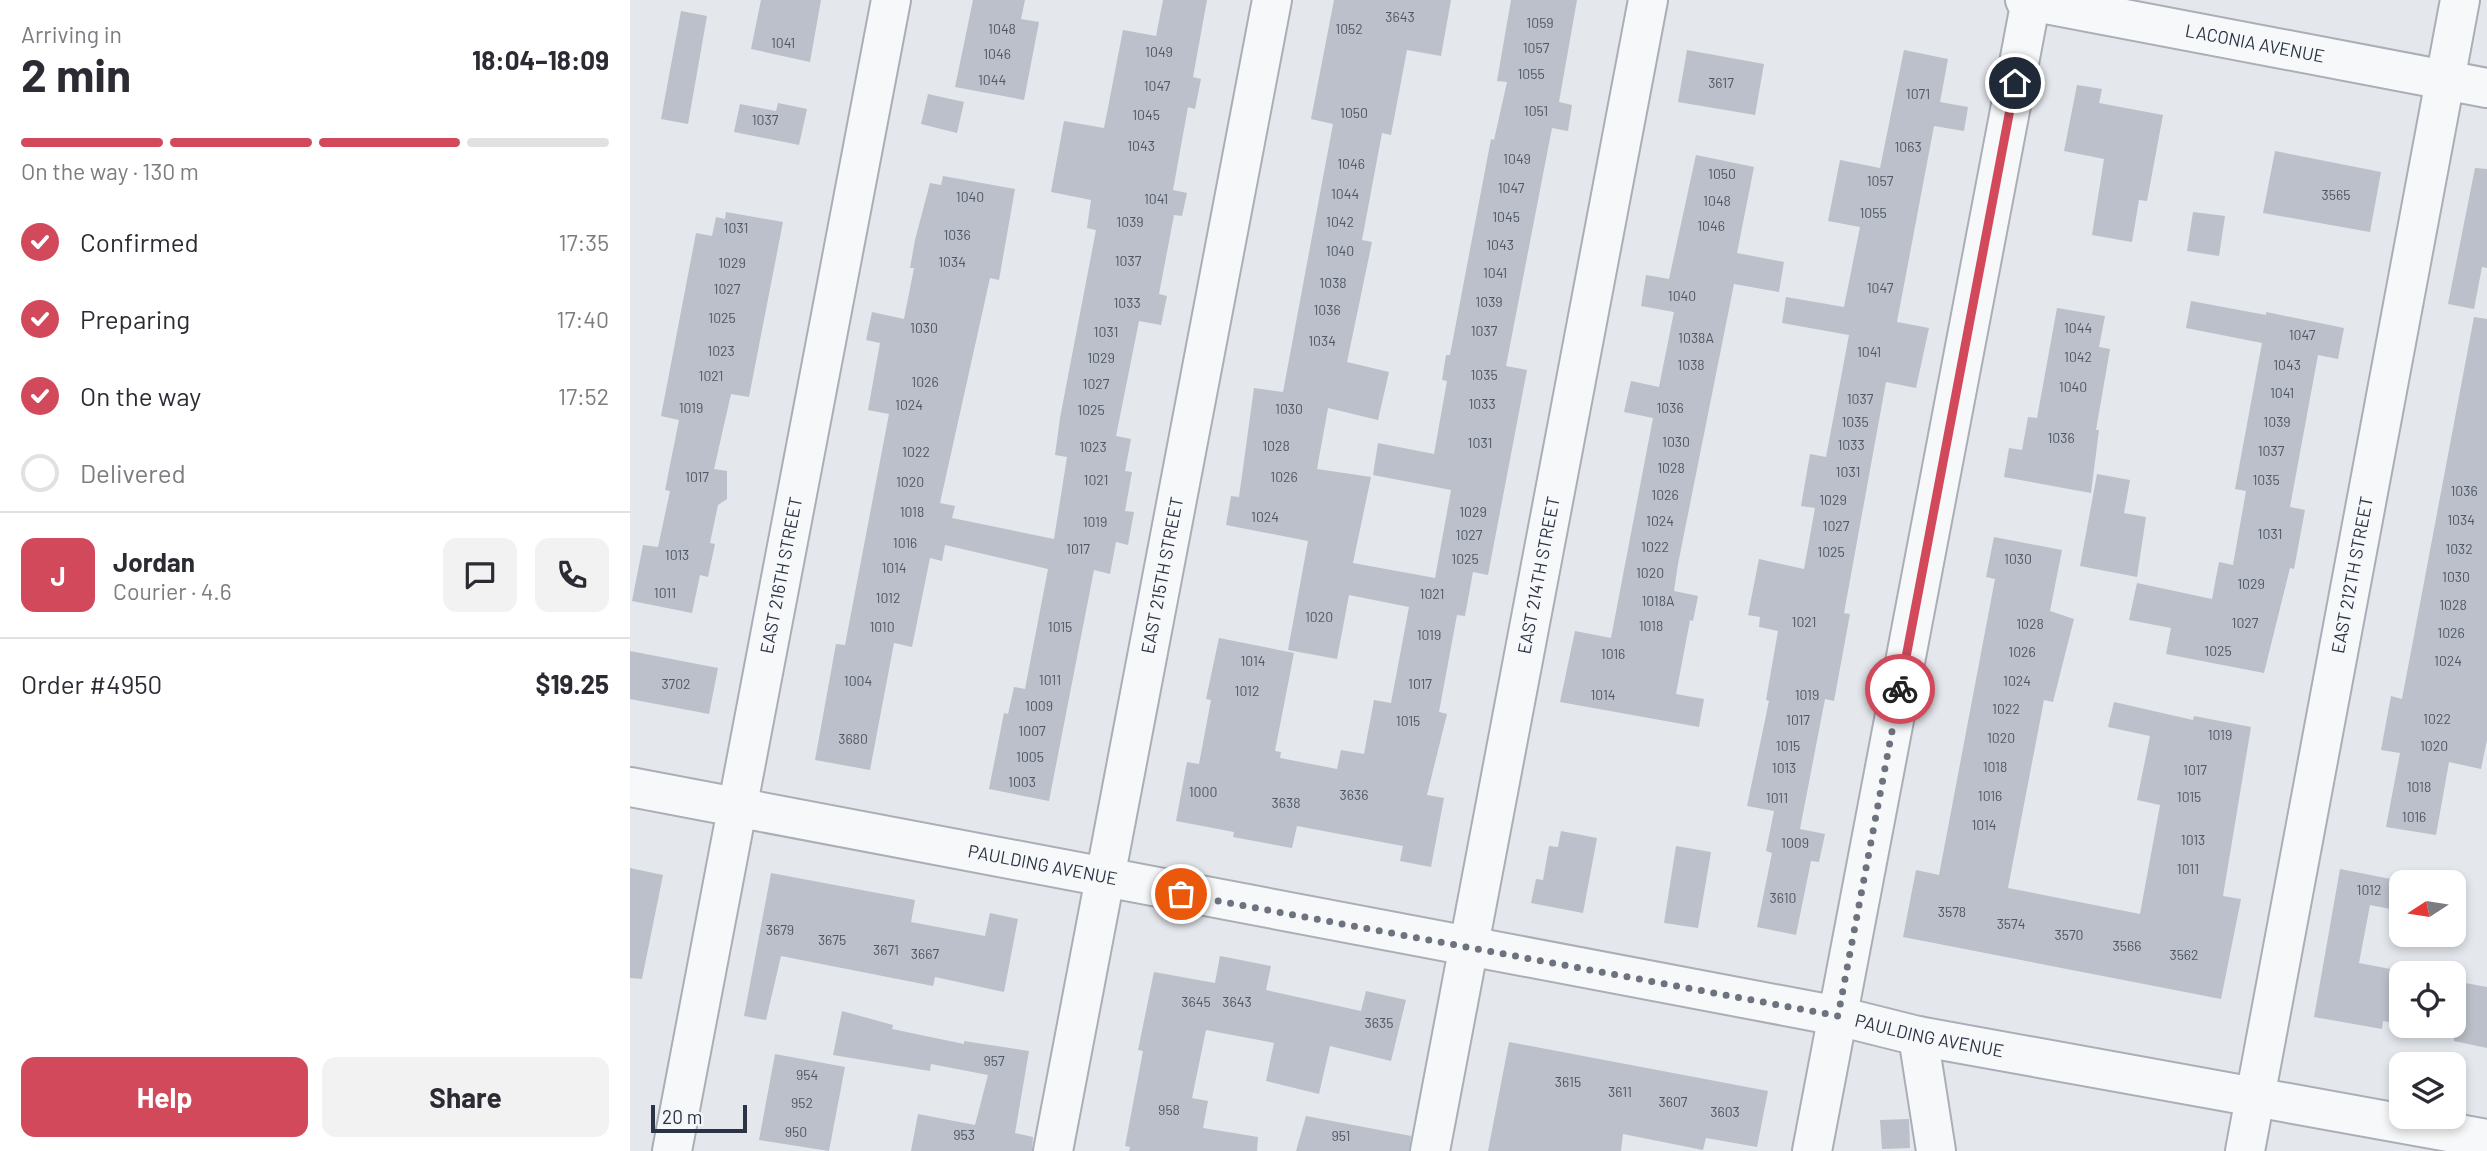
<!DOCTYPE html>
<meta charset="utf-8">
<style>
:root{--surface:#fff;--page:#f2f2f3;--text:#2b2b33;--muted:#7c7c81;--line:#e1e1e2;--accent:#d1495b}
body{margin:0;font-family:Barlow,sans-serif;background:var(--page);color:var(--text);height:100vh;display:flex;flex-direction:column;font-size:26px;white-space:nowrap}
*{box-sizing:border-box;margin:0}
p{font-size:23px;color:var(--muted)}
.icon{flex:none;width:38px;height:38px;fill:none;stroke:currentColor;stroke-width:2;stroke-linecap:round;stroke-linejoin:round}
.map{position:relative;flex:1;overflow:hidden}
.sheet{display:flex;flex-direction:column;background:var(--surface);width:630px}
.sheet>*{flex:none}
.needle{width:46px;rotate:258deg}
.controls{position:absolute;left:1759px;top:870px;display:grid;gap:14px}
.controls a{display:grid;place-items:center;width:77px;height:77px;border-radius:14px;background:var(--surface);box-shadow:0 4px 10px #0003;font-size:35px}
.scale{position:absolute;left:21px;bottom:18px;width:96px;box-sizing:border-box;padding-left:7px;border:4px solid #2b3445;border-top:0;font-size:19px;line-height:24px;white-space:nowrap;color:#2b3445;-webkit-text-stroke:5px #f4f6f9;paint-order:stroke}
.pin{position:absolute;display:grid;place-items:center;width:60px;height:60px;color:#fff;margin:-30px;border:4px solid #fff;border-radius:50%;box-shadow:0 2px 7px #0007}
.courier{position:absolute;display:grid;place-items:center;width:70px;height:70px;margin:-35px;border:5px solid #d1495b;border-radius:50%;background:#fff;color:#222;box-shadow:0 2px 9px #0007}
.head em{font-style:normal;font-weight:700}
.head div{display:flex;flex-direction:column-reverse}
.head{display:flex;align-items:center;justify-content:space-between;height:119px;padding:0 21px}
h1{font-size:46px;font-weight:700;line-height:52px}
.bar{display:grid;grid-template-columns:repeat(4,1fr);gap:10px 7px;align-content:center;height:84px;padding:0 21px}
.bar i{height:9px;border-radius:5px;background:var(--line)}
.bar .active{background:var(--accent)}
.bar p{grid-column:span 4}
.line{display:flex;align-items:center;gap:18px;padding:0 21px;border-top:2px solid var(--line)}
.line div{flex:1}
.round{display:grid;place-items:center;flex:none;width:74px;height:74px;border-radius:14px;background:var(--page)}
ol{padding:0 21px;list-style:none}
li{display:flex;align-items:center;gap:21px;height:77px}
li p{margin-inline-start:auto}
li .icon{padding:7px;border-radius:50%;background:var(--accent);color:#fff;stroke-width:4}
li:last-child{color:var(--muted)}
li i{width:38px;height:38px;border:4px solid var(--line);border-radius:50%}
.button{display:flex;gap:14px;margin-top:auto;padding:14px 21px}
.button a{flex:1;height:80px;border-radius:14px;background:var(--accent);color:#fff;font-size:28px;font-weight:700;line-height:80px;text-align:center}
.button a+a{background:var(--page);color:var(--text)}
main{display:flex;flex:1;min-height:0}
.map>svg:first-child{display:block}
.building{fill:#bbc0ca}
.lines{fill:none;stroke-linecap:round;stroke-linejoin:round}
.minor-casing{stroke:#a9aeb7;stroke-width:42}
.minor{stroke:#f7f8fa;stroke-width:38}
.done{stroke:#6c737f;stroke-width:7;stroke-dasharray:0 12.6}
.route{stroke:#d1495b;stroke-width:9}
.labels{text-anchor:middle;stroke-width:5;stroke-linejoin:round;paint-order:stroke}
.number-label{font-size:14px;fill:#4f5766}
.street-label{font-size:18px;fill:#2b3445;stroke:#f4f6f9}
</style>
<main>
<section class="sheet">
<div class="head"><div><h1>2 min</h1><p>Arriving in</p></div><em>18:04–18:09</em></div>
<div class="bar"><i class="active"></i><i class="active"></i><i class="active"></i><i></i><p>On the way · 130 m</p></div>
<ol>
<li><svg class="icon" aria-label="check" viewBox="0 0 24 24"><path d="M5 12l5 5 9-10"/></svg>Confirmed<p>17:35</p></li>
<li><svg class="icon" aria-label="check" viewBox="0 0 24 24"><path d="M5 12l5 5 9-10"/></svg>Preparing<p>17:40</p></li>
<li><svg class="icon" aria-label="check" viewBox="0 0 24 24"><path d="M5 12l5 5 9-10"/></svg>On the way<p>17:52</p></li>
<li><i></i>Delivered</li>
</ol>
<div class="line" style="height:126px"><b class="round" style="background:var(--accent);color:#fff">J</b><div><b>Jordan</b><p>Courier · 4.6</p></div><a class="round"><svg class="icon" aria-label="chat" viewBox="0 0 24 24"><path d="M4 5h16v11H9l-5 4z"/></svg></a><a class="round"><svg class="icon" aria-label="phone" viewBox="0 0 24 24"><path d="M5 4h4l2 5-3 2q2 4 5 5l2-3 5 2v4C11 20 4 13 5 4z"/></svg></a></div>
<div class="line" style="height:91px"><div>Order #4950</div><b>$19.25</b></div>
<div class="button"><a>Help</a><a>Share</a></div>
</section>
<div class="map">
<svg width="1857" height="1151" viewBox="0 0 1857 1151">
<rect width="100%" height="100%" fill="#e4e7ec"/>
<g class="building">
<polygon points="131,0 191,0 180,62 121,49"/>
<polygon points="343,0 395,0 391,19 409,22 394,100 325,87"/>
<polygon points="533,0 577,0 563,77 571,79 565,109 558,107 543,190 557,193 552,216 544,215 529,294 537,296 531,325 509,321 486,436 501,439 495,471 502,472 495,511 504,512 498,545 486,542 480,574 464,570 419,801 359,789 374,713 378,714 384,687 395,689 418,569 315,545 312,561 300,558 282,647 264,643 240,770 185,760 206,644 215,645 259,414 238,410 250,343 236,340 242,312 274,319 284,268 280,268 285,240 300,183 311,185 313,176 385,189 369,280 360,278 310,503 325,506 322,518 424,539 437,457 425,455 430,418 466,230 457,228 461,200 421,192 434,121 474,128 493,30 526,36"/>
<polygon points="704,0 821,0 811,56 777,50 761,135 752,133 732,240 742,242 717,362 759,372 748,420 698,408 687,469 741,477 723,563 805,578 821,490 743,475 748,443 804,454 817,381 812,380 816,355 820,355 861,139 864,140 877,82 867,81 881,0 947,0 929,102 942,105 938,131 922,128 876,366 897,370 858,575 843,572 835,616 827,615 809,712 817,714 797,795 814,798 801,867 770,861 773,846 667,826 662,848 603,837 604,832 546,821 557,762 569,764 581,700 576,699 589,638 664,653 645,751 651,752 650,758 707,769 711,750 734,754 744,700 761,703 779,607 719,595 707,659 658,650 678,541 596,525 601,496 609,497 624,388 653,392 703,124 681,119"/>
<polygon points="51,11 77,16 58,124 31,119"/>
<polygon points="1057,50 1134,64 1125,115 1048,102"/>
<polygon points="1274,50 1318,59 1310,102 1338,107 1334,131 1304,126 1267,322 1299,328 1286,388 1256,382 1214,613 1220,614 1204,701 1195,699 1170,829 1195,834 1189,862 1181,861 1166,935 1127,927 1142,853 1136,851 1144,811 1117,806 1139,701 1136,700 1148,631 1129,627 1130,617 1118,615 1129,559 1174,569 1185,508 1171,506 1180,454 1196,457 1219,335 1152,323 1156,297 1214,307 1230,227 1198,221 1210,160 1250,168"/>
<polygon points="1447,85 1472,89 1469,103 1533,115 1517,201 1509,200 1502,242 1462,235 1474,159 1434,151"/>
<polygon points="298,94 334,102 327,133 291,124"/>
<polygon points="148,103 177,109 169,145 104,132 110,104 146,111"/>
<polygon points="1645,151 1751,172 1740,232 1633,213"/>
<polygon points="1066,155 1124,167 1107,253 1154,262 1149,292 1104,284 1048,564 1044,591 1068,596 1063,621 1060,620 1046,694 1074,699 1069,727 930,702 945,631 981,638 1023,418 994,412 1001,381 1029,387 1044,312 1011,306 1016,275 1039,279"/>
<polygon points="1845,168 1857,169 1857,268 1852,267 1844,309 1818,304"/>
<polygon points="96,212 153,222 119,397 101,394 84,469 97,471 97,499 88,505 80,543 85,544 78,577 70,575 62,613 2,601 13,545 28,547 40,491 35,490 49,420 31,416 66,233 82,236 86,217 95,219"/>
<polygon points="1563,212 1595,216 1589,256 1557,251"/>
<polygon points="1561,301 1636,315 1636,312 1714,328 1708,359 1688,355 1660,507 1675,510 1664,569 1660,568 1634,673 1536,654 1541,628 1499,620 1507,583 1582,599 1589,562 1603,565 1616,491 1605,489 1632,343 1556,328"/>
<polygon points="1427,308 1475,316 1469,347 1480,349 1466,430 1469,430 1461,493 1374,477 1379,448 1392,450 1398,417 1407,418"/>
<polygon points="1844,317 1857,319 1857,740 1851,769 1819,762 1806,835 1756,827 1770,753 1751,750 1761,696 1772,699"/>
<polygon points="1467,474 1500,480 1494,513 1516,517 1507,577 1450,566"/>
<polygon points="1364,537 1432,550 1420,611 1444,619 1423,702 1414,700 1378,888 1510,914 1530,805 1507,800 1520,736 1478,727 1484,702 1563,720 1564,716 1621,727 1593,896 1611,899 1591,999 1273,937 1286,870 1309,875 1365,579 1356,577"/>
<polygon points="0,651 88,668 79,714 0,699"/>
<polygon points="931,831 967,838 953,913 901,903 906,879 913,880 919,846 928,847"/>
<polygon points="1046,846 1081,852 1068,928 1034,923"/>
<polygon points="0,868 33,875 12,979 0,978"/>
<polygon points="1710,869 1771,881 1771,911 1740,905 1729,963 1771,971 1771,1024 1753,1021 1752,1029 1684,1017"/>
<polygon points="141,873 285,900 281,922 355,936 360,913 388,919 374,992 305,977 303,986 151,956 136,1020 114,1016"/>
<polygon points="590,956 641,966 636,990 731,1011 736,991 776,1000 761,1061 700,1046 689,1094 636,1081 644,1043 576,1030 562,1098 578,1101 573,1128 628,1137 627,1151 499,1151 500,1147 495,1146 513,1051 508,1050 524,972 585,983"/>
<polygon points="1824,981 1857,987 1857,1048 1824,1041"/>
<polygon points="212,1011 263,1025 262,1029 334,1044 334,1041 399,1051 385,1133 403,1137 402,1151 281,1151 288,1114 345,1125 358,1075 301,1064 300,1071 203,1055"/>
<polygon points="879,1042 1138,1091 1127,1147 1076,1138 1073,1150 993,1134 991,1151 858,1151"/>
<polygon points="145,1054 215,1067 199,1151 129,1140"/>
<polygon points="676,1116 781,1136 779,1151 666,1151"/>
<polygon points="1279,1119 1280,1148 1252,1149 1250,1120"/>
</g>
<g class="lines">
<g class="minor-casing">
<g id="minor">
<path id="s1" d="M1395 0 1857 88"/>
<path id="s2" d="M0 787 1208 1016 1288 1036 1857 1139"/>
<polyline points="1288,1036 1306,1151"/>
<path id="s3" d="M42 1151 261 0"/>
<path id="s4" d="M423 1151 642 0"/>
<path id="s5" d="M800 1151 1018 0"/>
<polyline points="1182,1151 1401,0"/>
<path id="s6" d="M1615 1151 1830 0"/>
</g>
</g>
<use href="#minor" class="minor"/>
</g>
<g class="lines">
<polyline class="done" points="551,894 1208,1016 1270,689"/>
<polyline class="route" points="1270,689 1385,83"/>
</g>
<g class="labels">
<g class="number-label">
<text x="770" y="22">3643</text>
<text x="910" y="28">1059</text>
<text x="372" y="34">1048</text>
<text x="719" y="34">1052</text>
<text x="153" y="48">1041</text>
<text x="906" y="53">1057</text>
<text x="529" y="57">1049</text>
<text x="367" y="59">1046</text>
<text x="901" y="79">1055</text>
<text x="362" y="85">1044</text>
<text x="1091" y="88">3617</text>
<text x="527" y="91">1047</text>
<text x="1288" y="99">1071</text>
<text x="906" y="116">1051</text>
<text x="724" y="118">1050</text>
<text x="516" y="120">1045</text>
<text x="135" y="125">1037</text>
<text x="511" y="151">1043</text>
<text x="1278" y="152">1063</text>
<text x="887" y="164">1049</text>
<text x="721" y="169">1046</text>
<text x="1092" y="179">1050</text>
<text x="1250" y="186">1057</text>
<text x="881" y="193">1047</text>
<text x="715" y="199">1044</text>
<text x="1706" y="200">3565</text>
<text x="340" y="202">1040</text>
<text x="526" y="204">1041</text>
<text x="1087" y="206">1048</text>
<text x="1243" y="218">1055</text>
<text x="876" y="222">1045</text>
<text x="500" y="227">1039</text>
<text x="710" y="227">1042</text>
<text x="1081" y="231">1046</text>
<text x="106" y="233">1031</text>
<text x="327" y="240">1036</text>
<text x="870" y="250">1043</text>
<text x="710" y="256">1040</text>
<text x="498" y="266">1037</text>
<text x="322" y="267">1034</text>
<text x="102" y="268">1029</text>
<text x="865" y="278">1041</text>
<text x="703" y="288">1038</text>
<text x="1250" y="293">1047</text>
<text x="97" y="294">1027</text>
<text x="1052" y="301">1040</text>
<text x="859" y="307">1039</text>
<text x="497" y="308">1033</text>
<text x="697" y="315">1036</text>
<text x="92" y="323">1025</text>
<text x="294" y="333">1030</text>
<text x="1448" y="333">1044</text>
<text x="854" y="336">1037</text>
<text x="476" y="337">1031</text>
<text x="1672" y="340">1047</text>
<text x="1066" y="343">1038A</text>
<text x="692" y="346">1034</text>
<text x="91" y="356">1023</text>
<text x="1239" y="357">1041</text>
<text x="1448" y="362">1042</text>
<text x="471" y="363">1029</text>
<text x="1061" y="370">1038</text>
<text x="1657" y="370">1043</text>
<text x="854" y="380">1035</text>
<text x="81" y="381">1021</text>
<text x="295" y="387">1026</text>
<text x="466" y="389">1027</text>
<text x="1443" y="392">1040</text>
<text x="1652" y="398">1041</text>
<text x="1230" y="404">1037</text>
<text x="852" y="409">1033</text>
<text x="279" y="410">1024</text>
<text x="61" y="413">1019</text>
<text x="1040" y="413">1036</text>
<text x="659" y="414">1030</text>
<text x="461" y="415">1025</text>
<text x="1225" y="427">1035</text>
<text x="1647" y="427">1039</text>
<text x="1431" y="443">1036</text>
<text x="1046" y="447">1030</text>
<text x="850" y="448">1031</text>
<text x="1221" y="450">1033</text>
<text x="646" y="451">1028</text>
<text x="463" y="452">1023</text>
<text x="1641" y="456">1037</text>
<text x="286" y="457">1022</text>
<text x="1041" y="473">1028</text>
<text x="1218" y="477">1031</text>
<text x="67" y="482">1017</text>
<text x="654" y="482">1026</text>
<text x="466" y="485">1021</text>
<text x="1636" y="485">1035</text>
<text x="280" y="487">1020</text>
<text x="1834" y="496">1036</text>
<text x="1035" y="500">1026</text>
<text x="1203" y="505">1029</text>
<text x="282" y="517">1018</text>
<text x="843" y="517">1029</text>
<text x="635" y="522">1024</text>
<text x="1831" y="525">1034</text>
<text x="1030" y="526">1024</text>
<text x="465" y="527">1019</text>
<text x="1206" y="531">1027</text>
<text x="1640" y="539">1031</text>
<text x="839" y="540">1027</text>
<text x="275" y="548">1016</text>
<text x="1025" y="552">1022</text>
<text x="448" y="554">1017</text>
<text x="1829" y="554">1032</text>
<text x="1201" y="557">1025</text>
<text x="47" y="560">1013</text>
<text x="835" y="564">1025</text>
<text x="1388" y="564">1030</text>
<text x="264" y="573">1014</text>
<text x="1020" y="578">1020</text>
<text x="1826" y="582">1030</text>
<text x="1621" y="589">1029</text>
<text x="35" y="598">1011</text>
<text x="802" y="599">1021</text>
<text x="258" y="603">1012</text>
<text x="1028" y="606">1018A</text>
<text x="1823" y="610">1028</text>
<text x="689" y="622">1020</text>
<text x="1174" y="627">1021</text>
<text x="1615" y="628">1027</text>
<text x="1400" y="629">1028</text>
<text x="1021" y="631">1018</text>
<text x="252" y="632">1010</text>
<text x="430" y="632">1015</text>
<text x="1821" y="638">1026</text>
<text x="799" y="640">1019</text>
<text x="1588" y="656">1025</text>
<text x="1392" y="657">1026</text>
<text x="983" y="659">1016</text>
<text x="623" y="666">1014</text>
<text x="1818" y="666">1024</text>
<text x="420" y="685">1011</text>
<text x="228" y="686">1004</text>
<text x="1387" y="686">1024</text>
<text x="46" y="689">3702</text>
<text x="790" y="689">1017</text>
<text x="617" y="696">1012</text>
<text x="973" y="700">1014</text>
<text x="1177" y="700">1019</text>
<text x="409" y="711">1009</text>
<text x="1376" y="714">1022</text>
<text x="1807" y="724">1022</text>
<text x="1168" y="725">1017</text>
<text x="778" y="726">1015</text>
<text x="402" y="736">1007</text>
<text x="1590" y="740">1019</text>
<text x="1371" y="743">1020</text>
<text x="223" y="744">3680</text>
<text x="1158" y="751">1015</text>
<text x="1804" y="751">1020</text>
<text x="400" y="762">1005</text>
<text x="1365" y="772">1018</text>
<text x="1154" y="773">1013</text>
<text x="1565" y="775">1017</text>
<text x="392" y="787">1003</text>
<text x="1789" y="792">1018</text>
<text x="573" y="797">1000</text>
<text x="724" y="800">3636</text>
<text x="1360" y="801">1016</text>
<text x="1559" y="802">1015</text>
<text x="1147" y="803">1011</text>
<text x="656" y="808">3638</text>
<text x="1784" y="822">1016</text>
<text x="1354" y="830">1014</text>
<text x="1563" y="845">1013</text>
<text x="1165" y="848">1009</text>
<text x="1558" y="874">1011</text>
<text x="1739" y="895">1012</text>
<text x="1153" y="903">3610</text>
<text x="1322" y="917">3578</text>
<text x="1381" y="929">3574</text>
<text x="150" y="935">3679</text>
<text x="1439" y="940">3570</text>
<text x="202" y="945">3675</text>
<text x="1497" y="951">3566</text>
<text x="256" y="955">3671</text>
<text x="295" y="959">3667</text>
<text x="1554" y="960">3562</text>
<text x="566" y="1007">3645</text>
<text x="607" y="1007">3643</text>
<text x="749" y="1028">3635</text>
<text x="364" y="1066">957</text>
<text x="177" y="1080">954</text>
<text x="938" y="1087">3615</text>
<text x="990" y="1097">3611</text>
<text x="1043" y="1107">3607</text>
<text x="172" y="1108">952</text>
<text x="539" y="1115">958</text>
<text x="1095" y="1117">3603</text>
<text x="166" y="1137">950</text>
<text x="334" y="1140">953</text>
<text x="711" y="1141">951</text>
</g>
<g class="street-label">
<text dy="6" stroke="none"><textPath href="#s1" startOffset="234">LACONIA AVENUE</textPath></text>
<text dy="6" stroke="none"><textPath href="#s3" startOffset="586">EAST 216TH STREET</textPath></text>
<text dy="6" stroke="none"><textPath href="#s4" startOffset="586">EAST 215TH STREET</textPath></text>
<text dy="6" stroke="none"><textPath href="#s5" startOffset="586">EAST 214TH STREET</textPath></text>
<text dy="6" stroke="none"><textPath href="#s6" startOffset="586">EAST 212TH STREET</textPath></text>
<text dy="6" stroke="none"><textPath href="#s2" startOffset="420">PAULDING AVENUE</textPath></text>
<text dy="6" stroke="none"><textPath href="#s2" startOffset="1323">PAULDING AVENUE</textPath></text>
</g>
</g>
</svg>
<div class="controls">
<a><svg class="needle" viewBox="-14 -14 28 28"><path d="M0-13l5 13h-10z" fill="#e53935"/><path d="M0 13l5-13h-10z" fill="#7c7c81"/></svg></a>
<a><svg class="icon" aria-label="locate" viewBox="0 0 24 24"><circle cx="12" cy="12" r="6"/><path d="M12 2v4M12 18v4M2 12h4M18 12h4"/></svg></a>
<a><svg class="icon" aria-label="layers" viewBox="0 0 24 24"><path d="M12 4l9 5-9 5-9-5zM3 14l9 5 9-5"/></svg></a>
</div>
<div class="scale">20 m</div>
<div class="pin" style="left:551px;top:894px;background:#ea580c"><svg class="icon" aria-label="bag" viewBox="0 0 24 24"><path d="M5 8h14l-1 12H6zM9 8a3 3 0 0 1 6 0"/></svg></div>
<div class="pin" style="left:1385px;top:83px;background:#1f2937"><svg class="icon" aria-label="home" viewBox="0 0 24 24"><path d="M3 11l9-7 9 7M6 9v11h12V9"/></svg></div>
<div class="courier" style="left:1270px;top:689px"><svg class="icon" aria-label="bike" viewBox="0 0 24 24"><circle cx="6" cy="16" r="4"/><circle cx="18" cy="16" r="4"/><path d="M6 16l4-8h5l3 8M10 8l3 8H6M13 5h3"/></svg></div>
</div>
</main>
